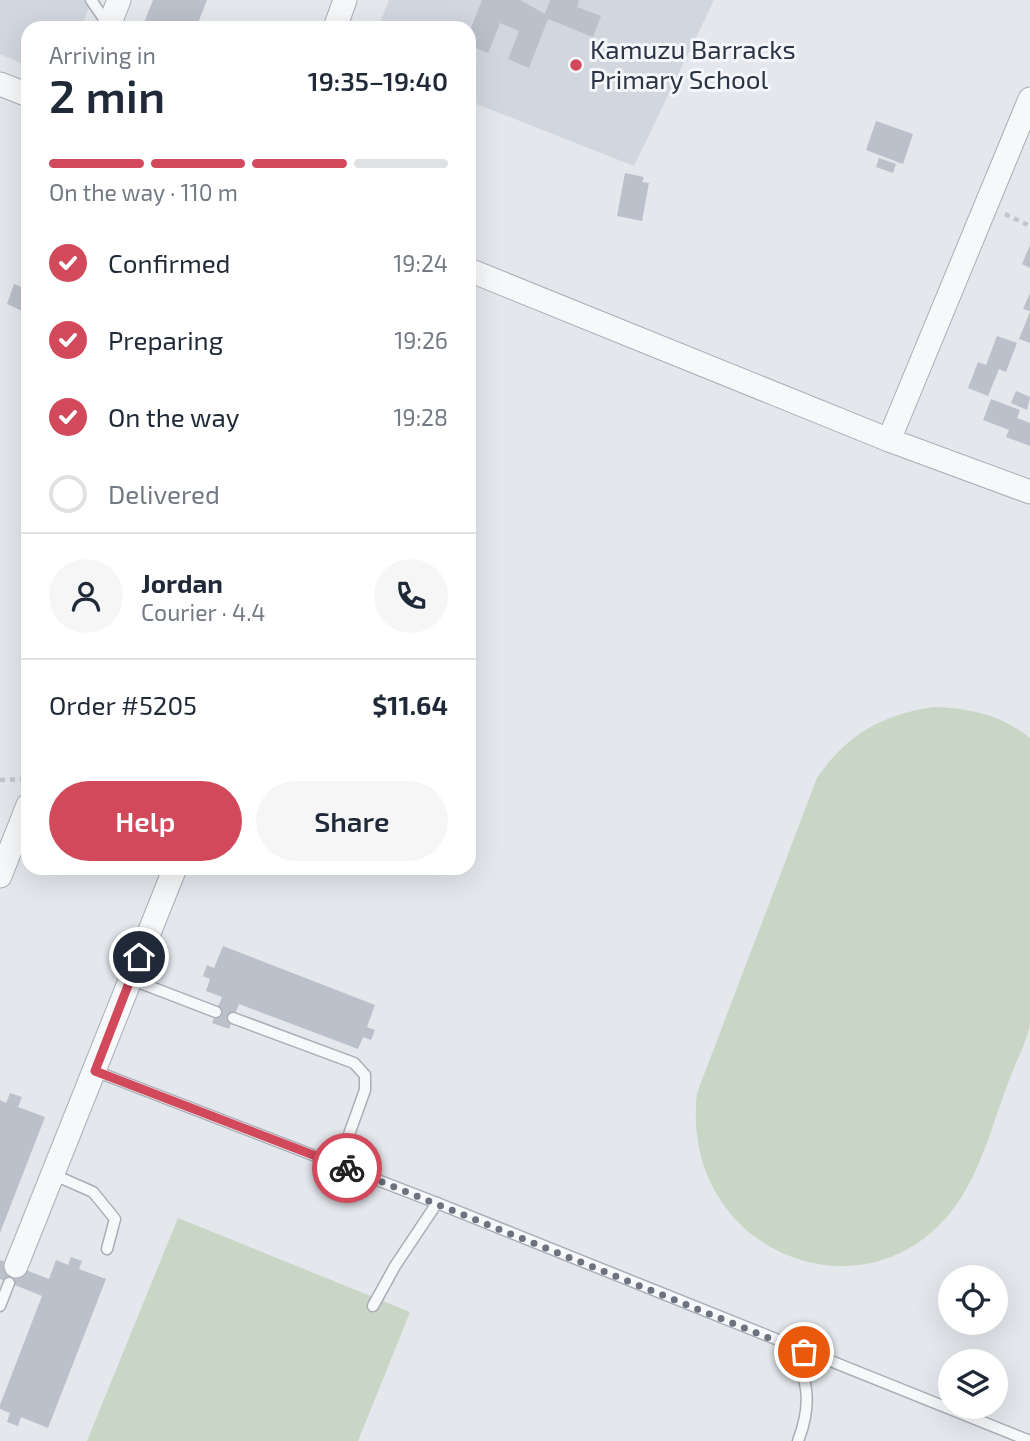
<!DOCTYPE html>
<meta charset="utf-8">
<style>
:root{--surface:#fff;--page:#f6f6f7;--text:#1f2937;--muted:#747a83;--line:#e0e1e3;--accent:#d1495b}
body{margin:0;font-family:"Exo 2",sans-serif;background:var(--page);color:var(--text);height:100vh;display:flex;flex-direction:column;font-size:26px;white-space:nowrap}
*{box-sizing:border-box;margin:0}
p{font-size:23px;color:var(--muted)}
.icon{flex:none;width:38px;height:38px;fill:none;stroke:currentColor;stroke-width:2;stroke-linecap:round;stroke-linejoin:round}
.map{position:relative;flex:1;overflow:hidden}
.sheet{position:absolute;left:21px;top:21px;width:455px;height:854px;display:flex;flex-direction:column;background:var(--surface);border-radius:21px;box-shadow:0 7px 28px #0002}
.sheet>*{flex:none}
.tools{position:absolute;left:938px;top:1265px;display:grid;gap:14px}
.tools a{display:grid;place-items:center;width:70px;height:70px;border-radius:50%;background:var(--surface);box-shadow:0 7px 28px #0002;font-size:35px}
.pin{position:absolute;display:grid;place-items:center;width:60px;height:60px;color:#fff;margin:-30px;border:4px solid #fff;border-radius:50%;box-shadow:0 2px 7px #0007}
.courier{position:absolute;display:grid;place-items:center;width:70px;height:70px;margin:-35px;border:5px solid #d1495b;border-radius:50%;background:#fff;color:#222;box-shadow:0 2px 9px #0007}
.overview em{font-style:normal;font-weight:600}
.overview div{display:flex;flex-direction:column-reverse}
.overview{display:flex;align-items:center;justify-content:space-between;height:119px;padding:0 28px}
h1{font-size:46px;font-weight:600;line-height:52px}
.bar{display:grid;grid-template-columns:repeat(4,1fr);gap:10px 7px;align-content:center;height:84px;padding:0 28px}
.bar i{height:9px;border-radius:5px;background:var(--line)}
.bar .on{background:var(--accent)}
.bar p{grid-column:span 4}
.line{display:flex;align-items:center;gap:18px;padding:0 28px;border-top:2px solid var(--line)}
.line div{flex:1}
.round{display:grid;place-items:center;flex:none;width:74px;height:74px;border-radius:37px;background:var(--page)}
ol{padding:0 28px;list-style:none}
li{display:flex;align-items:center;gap:21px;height:77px}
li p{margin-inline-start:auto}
li .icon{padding:7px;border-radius:50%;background:var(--accent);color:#fff;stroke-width:4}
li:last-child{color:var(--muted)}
li i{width:38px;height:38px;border:4px solid var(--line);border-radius:50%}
.primary-button{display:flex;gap:14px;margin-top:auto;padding:14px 28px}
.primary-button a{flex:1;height:80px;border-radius:42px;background:var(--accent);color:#fff;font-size:28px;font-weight:600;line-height:80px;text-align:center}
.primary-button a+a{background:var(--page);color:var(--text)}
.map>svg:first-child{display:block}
.built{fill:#d2d6de}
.green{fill:#c9d6c5}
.building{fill:#bbc0ca}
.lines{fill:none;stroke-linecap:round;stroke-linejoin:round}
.lane-casing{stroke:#a9aeb7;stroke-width:13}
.street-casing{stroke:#a9aeb7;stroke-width:25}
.path{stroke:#c2c5cb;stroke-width:4.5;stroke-dasharray:5 5;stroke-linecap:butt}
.lane{stroke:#f7f8fa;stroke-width:10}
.street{stroke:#f7f8fa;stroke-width:23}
.done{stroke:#6c737f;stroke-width:7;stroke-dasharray:0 12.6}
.route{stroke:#d1495b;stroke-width:9}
.poi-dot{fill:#d1495b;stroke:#f4f6f9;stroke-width:2.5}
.labels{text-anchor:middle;stroke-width:6;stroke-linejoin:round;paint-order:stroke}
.poi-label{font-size:26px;fill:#2b3445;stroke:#f4f6f9;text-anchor:start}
</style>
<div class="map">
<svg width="1030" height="1441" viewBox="0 0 1030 1441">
<rect width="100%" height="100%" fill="#e4e7ec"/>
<g class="built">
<polygon points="0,0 92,0 81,28 28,28 28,66 0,54"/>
<polygon points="389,0 714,0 634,166 469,101 469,28 378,28"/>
</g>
<g class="green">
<path d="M934 707C969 708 1002 715 1030 738 1030 803 1030 869 1030 934 1030 963 1030 995 1030 1024 1027 1042 1016 1061 1010 1078 995 1116 984 1161 962 1196 878 1331 678 1257 697 1093L817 778C846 735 883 714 934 707Z"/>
<polygon points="178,1218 410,1312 358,1441 87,1441"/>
</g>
<g class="building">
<polygon points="153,0 207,0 196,28 142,28"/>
<polygon points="482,0 520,0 545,14 550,0 579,0 577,7 601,16 593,37 548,19 529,68 508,59 519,31 500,23 488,53 469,45 469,33"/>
<polygon points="876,121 913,134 903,164 866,150"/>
<polygon points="879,158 896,164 893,173 876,167"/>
<polygon points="625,173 644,177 642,182 649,183 642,221 617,216"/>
<polygon points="1030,245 1030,268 1022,264"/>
<polygon points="14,284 28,290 25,312 7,304"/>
<polygon points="1030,293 1030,311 1023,309"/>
<polygon points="1030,312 1030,343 1019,339"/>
<polygon points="997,336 1017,343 1006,372 999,369 988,396 968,388 978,362 986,365"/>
<polygon points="1016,391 1030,397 1027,410 1011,403"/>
<polygon points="991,399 1020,410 1017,418 1030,423 1030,446 1006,437 1009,430 983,420"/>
<polygon points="223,946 375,1005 367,1027 375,1030 371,1040 363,1037 358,1049 239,1004 229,1029 212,1023 222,997 206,991 210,979 203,976 207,965 214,968"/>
<polygon points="10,1093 22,1097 18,1107 45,1117 0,1233 0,1100 6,1103"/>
<polygon points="71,1257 82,1261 79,1269 106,1279 48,1428 21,1417 18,1426 7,1422 10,1413 0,1409 0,1405 42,1296 0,1279 0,1260 49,1279 56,1260 68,1265"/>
</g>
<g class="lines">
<g class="lane-casing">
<g id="lane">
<polyline points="91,0 109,26"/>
<polyline points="130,979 216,1012"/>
<polyline points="233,1018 354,1063 365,1075 365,1090 338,1165"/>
<polyline points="95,1071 437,1203 1030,1441"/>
<polyline points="52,1174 93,1192 115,1219 107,1249"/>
<polyline points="0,1306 9,1283"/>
<polyline points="373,1306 395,1266 437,1203"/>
<path d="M782 1345C811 1372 812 1405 798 1441"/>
</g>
</g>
<g class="street-casing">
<g id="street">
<polyline points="108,28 119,0"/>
<polyline points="335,28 345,0"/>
<polyline points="0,84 28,95"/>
<polyline points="469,270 889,440 1030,492"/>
<polyline points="889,440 1030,99"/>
<polyline points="0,876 28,805"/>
<polyline points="16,1266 175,868"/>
</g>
</g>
<g class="path">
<polyline points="1005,214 1030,226"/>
<polyline points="0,780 28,779"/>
</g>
<use href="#lane" class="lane"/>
<use href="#street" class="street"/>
</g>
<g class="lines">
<polyline class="done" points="347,1168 804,1352"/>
<polyline class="route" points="139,957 95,1071 347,1168"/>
</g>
<circle class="poi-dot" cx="576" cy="65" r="7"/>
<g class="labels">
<g class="poi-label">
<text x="590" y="59">Kamuzu Barracks<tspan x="590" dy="30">Primary School</tspan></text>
</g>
</g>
</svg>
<div class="tools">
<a><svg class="icon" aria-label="locate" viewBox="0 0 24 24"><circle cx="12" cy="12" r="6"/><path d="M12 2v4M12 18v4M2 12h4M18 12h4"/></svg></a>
<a><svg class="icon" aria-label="layers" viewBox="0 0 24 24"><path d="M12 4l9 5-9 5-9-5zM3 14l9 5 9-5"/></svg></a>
</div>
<div class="pin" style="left:804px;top:1352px;background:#ea580c"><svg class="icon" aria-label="bag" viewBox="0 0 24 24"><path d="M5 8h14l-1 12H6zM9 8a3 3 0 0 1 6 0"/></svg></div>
<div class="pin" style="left:139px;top:957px;background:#1f2937"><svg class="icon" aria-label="home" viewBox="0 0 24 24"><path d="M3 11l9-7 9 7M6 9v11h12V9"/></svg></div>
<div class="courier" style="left:347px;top:1168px"><svg class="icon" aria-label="bike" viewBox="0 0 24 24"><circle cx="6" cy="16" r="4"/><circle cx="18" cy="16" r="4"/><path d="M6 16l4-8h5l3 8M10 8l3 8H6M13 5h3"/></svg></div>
<section class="sheet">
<div class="overview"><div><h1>2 min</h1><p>Arriving in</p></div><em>19:35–19:40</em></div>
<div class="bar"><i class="on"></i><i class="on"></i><i class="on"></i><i></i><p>On the way · 110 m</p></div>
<ol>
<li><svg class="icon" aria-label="check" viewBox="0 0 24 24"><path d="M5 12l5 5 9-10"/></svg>Confirmed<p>19:24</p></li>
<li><svg class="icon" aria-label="check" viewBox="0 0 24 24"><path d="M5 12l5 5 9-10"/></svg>Preparing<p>19:26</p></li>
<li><svg class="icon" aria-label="check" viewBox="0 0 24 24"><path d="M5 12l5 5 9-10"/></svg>On the way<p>19:28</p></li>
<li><i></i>Delivered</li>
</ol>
<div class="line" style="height:126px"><a class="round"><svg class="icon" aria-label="person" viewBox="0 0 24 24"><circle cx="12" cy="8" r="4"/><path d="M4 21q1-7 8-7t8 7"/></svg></a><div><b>Jordan</b><p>Courier · 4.4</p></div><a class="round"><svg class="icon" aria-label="phone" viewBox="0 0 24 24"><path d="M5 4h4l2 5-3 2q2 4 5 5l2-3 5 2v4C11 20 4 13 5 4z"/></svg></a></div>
<div class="line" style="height:91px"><div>Order #5205</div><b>$11.64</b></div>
<div class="primary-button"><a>Help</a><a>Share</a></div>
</section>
</div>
